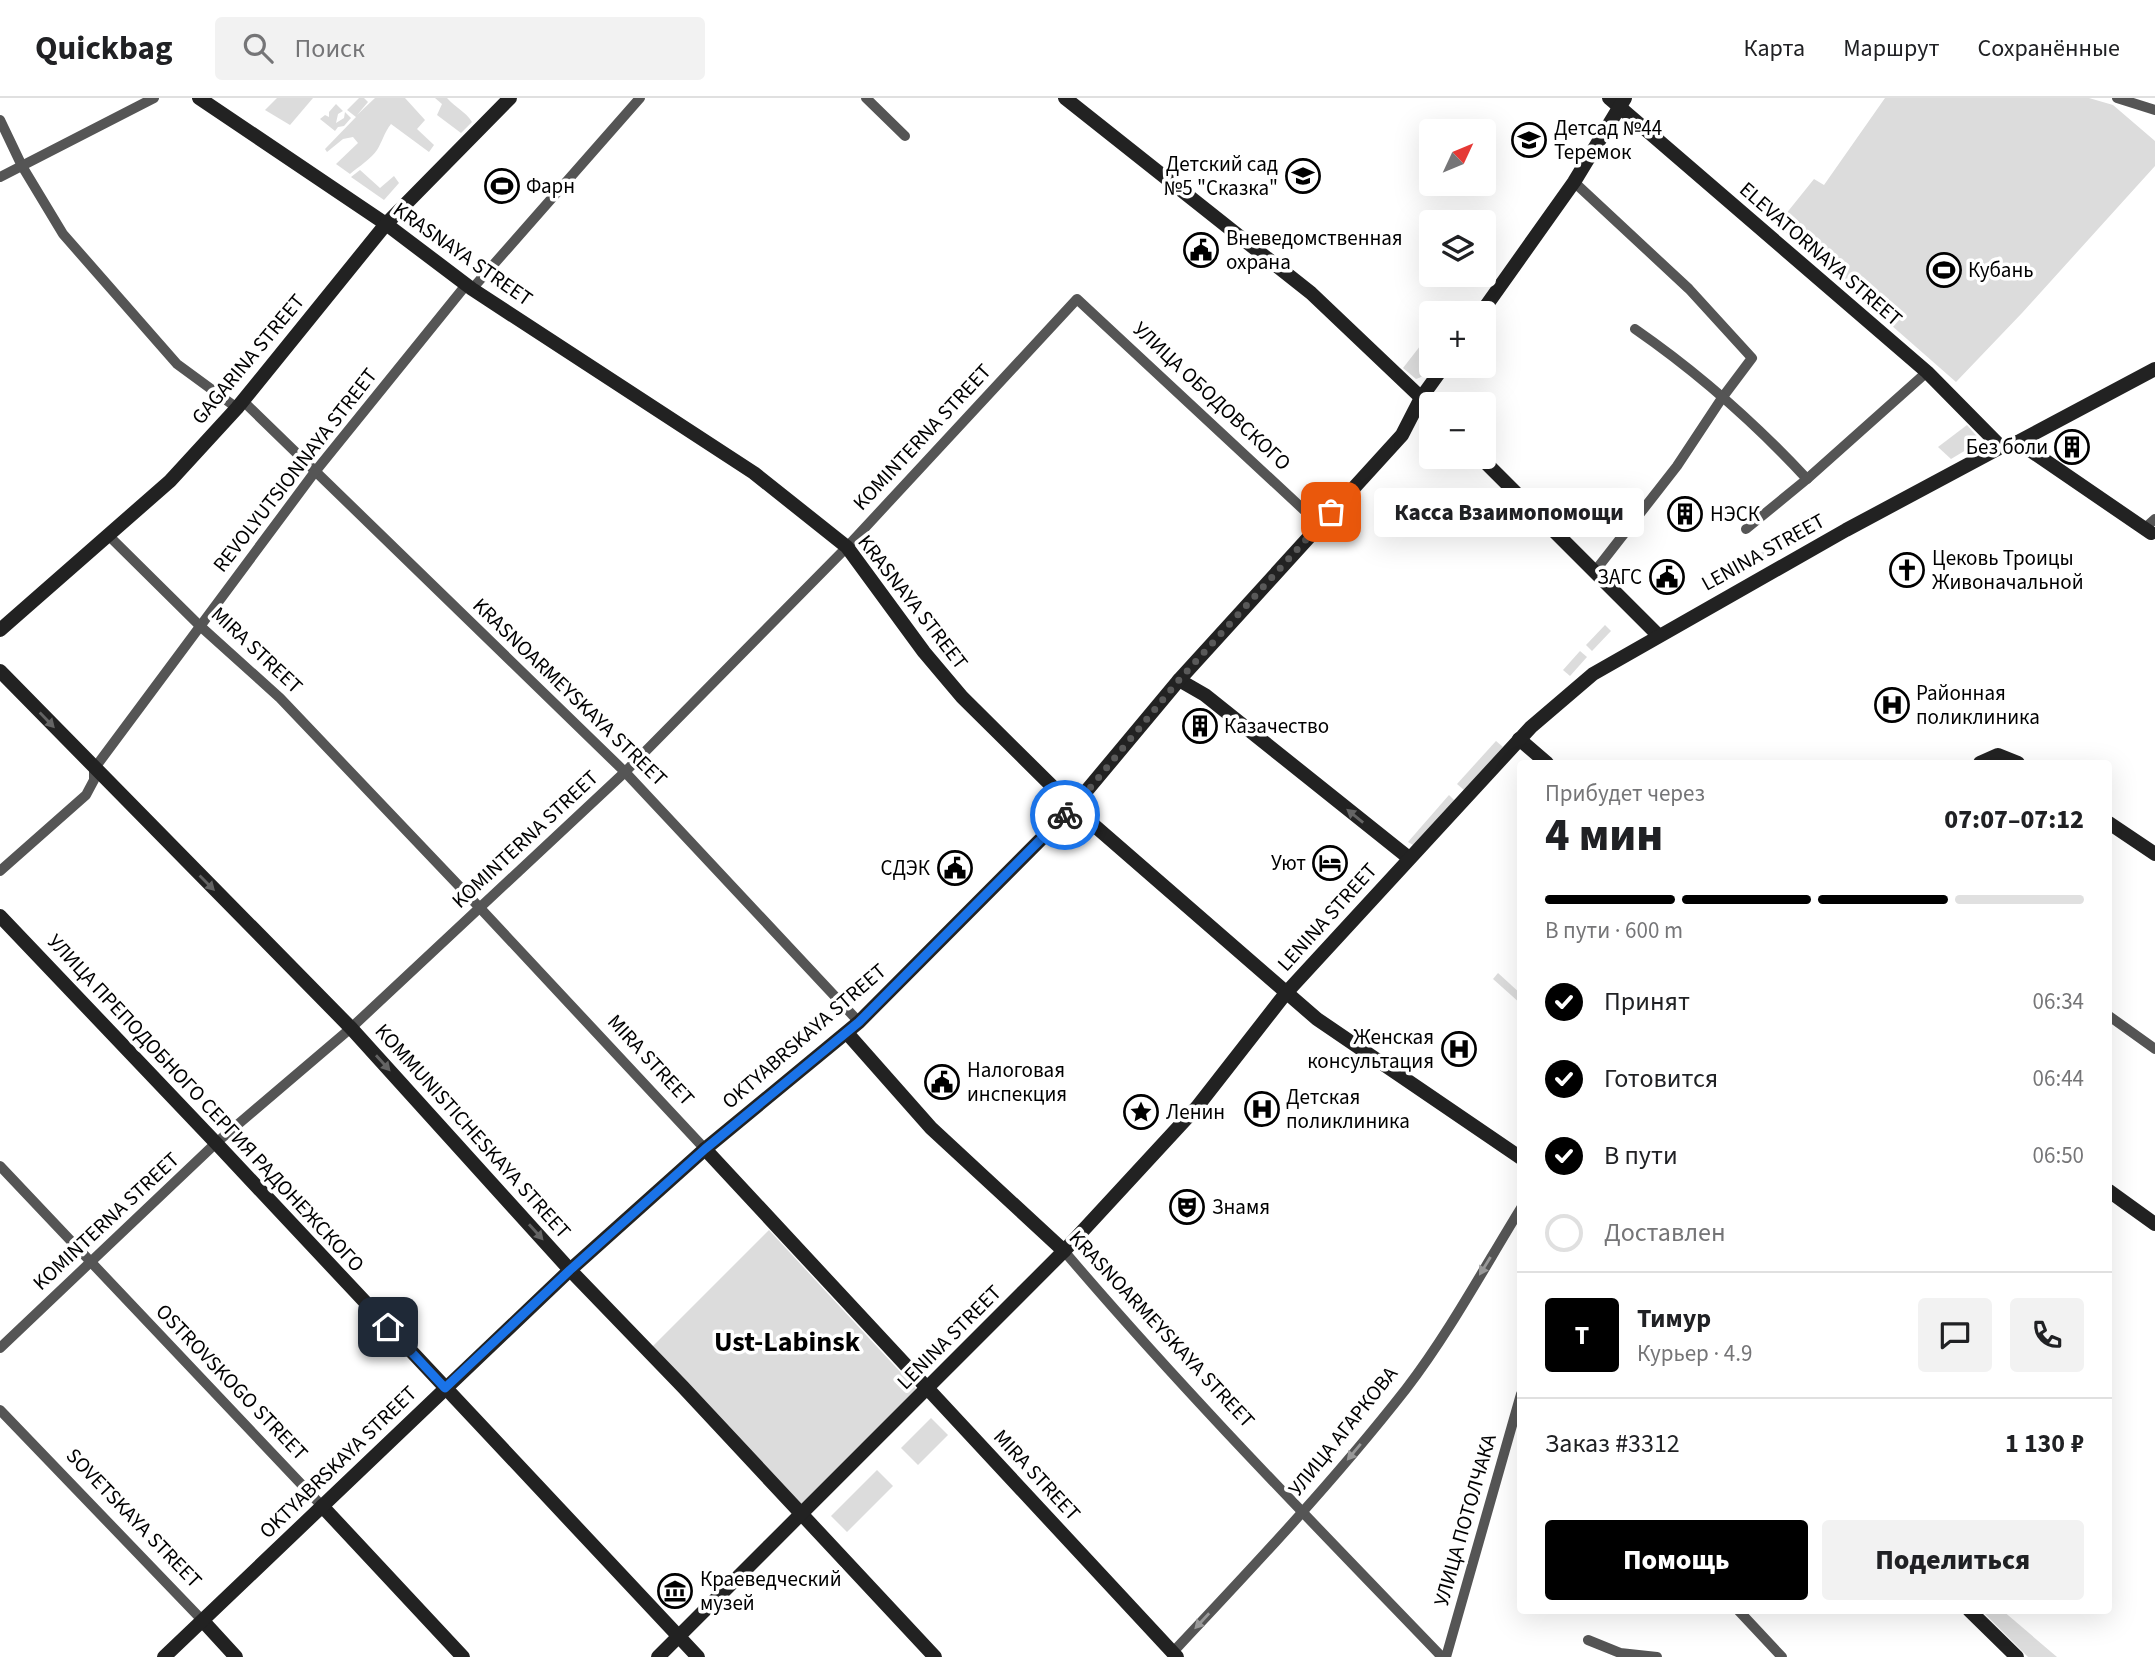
<!DOCTYPE html>
<html lang="ru">
<meta charset="utf-8">
<style>
:root{--surface:#fff;--page:#f2f2f2;--text:#202124;--muted:#757577;--line:#e0e0e0;--accent:#000}
body{margin:0;font-family:"Source Sans 3",sans-serif;background:var(--page);color:var(--text);height:100vh;display:flex;flex-direction:column;font-size:26px;white-space:nowrap}
*{box-sizing:border-box;margin:0}
p{font-size:23px;color:var(--muted)}
.icon{flex:none;width:38px;height:38px;fill:none;stroke:currentColor;stroke-width:2;stroke-linecap:round;stroke-linejoin:round}
.map{position:relative;flex:1;overflow:hidden}
.drawer{position:absolute;left:1517px;top:662px;width:595px;height:854px;display:flex;flex-direction:column;background:var(--surface);border-radius:7px;box-shadow:0 7px 28px #0002}
.drawer>*{flex:none}
.needle{width:46px;rotate:46deg}
.buttons{position:absolute;left:1419px;top:21px;display:grid;gap:14px}
.buttons a{display:grid;place-items:center;width:77px;height:77px;border-radius:7px;background:var(--surface);box-shadow:0 7px 28px #0002;font-size:35px}
.pin{position:absolute;display:grid;place-items:center;width:60px;height:60px;color:#fff;margin:-30px;border-radius:14px;box-shadow:0 4px 10px #0006}
.courier{position:absolute;display:grid;place-items:center;width:70px;height:70px;margin:-35px;border:5px solid #1a73e8;border-radius:50%;background:#fff;color:#222;box-shadow:0 2px 9px #0007}
.bubble{position:absolute;height:49px;border-radius:7px;background:var(--surface);box-shadow:0 7px 28px #0002;font-size:23px;font-weight:800;line-height:49px;text-align:center}
.overview em{font-style:normal;font-weight:800}
.overview div{display:flex;flex-direction:column-reverse}
.overview{display:flex;align-items:center;justify-content:space-between;height:119px;padding:0 28px}
h1{font-size:46px;font-weight:800;line-height:52px}
.bar{display:grid;grid-template-columns:repeat(4,1fr);gap:10px 7px;align-content:center;height:84px;padding:0 28px}
.bar i{height:9px;border-radius:5px;background:var(--line)}
.bar .active{background:var(--accent)}
.bar p{grid-column:span 4}
.line{display:flex;align-items:center;gap:18px;padding:0 28px;border-top:2px solid var(--line)}
.line div{flex:1}
.round{display:grid;place-items:center;flex:none;width:74px;height:74px;border-radius:7px;background:var(--page)}
ol{padding:0 28px;list-style:none}
li{display:flex;align-items:center;gap:21px;height:77px}
li p{margin-inline-start:auto}
li .icon{padding:7px;border-radius:50%;background:var(--accent);color:#fff;stroke-width:4}
li:last-child{color:var(--muted)}
li i{width:38px;height:38px;border:4px solid var(--line);border-radius:50%}
.cta{display:flex;gap:14px;margin-top:auto;padding:14px 28px}
.cta a{flex:1;height:80px;border-radius:7px;background:var(--accent);color:#fff;font-size:28px;font-weight:800;line-height:80px;text-align:center}
.cta a+a{background:var(--page);color:var(--text)}
header{display:flex;align-items:center;gap:42px;box-sizing:border-box;height:98px;padding:0 35px;background:var(--surface);border-bottom:2px solid var(--line)}
header strong{font-size:33px}
nav{display:flex;gap:38px;margin-inline-start:auto;font-size:24px}
.search{width:490px;height:63px;background:var(--page);display:flex;align-items:center;gap:18px;box-sizing:border-box;padding:0 24px;border-radius:7px;color:var(--muted);font-size:26px}
.map>svg:first-child{display:block}
.green{fill:#dcdcdc}
.lines{fill:none;stroke-linecap:round;stroke-linejoin:round}
.street{stroke:#555;stroke-width:10}
.secondary{stroke:#222;stroke-width:14}
.oneway{fill:#646464}
.oneway2{fill:#999}
.done{stroke:#595959;stroke-width:7;stroke-dasharray:0 12.6}
.route{stroke:#1a73e8;stroke-width:9}
.labels{text-anchor:middle;stroke-width:7;stroke-linejoin:round;paint-order:stroke}
.poi-label{font-size:21px;fill:#000;stroke:#fff;text-anchor:start}
.street-label{font-size:21px;fill:#000;stroke:#fff}
.district-label{font-size:28px;font-weight:bold;fill:#000;stroke:#fff}
</style>
<header>
<strong>Quickbag</strong>
<div class="search"><svg class="icon" aria-label="search" viewBox="0 0 24 24"><circle cx="10" cy="10" r="6"/><path d="M15 15l6 6"/></svg>Поиск</div>
<nav><a>Карта</a><a>Маршрут</a><a>Сохранённые</a></nav>
</header>
<div class="map">
<svg width="2155" height="1559" viewBox="0 0 2155 1559">
<rect width="100%" height="100%" fill="#fff"/>
<g class="green">
<polygon points="277,0 313,0 290,27 265,12"/>
<path d="M359 0H364L368 4 357 17 375 0H405L425 22 417 31 434 47 429 54 391 26C384 35 382 44 377 52 372 60 357 70 350 76L336 66 358 45 353 39 343 41 327 54 325 51 356 19 347 12Z"/>
<path d="M435 0H447C455 9 466 14 472 24L461 35 437 17 442 6Z"/>
<polygon points="1885,0 2089,0 2113,7 2155,43 2155,68 2022,215 1956,284 1777,127 1814,81 1824,87"/>
<polygon points="336,6 343,13 338,16 336,25 344,20 345,14 351,20 344,28 338,29 335,33 320,21 325,17 329,19 329,14"/>
<polygon points="360,72 380,90 394,78 399,85 384,102 351,79"/>
<path d="M1431 234C1432 251 1437 275 1416 281L1403 270Z"/>
<polygon points="1967,327 1981,343 1951,361 1938,349"/>
<polygon points="1803,430 1807,436 1748,470 1745,464"/>
<polygon points="1605,527 1611,533 1592,553 1586,547"/>
<polygon points="1580,553 1587,559 1570,578 1563,572"/>
<polygon points="1496,643 1503,649 1464,692 1457,686"/>
<polygon points="1449,697 1455,703 1417,746 1413,747 1408,744"/>
<polygon points="1498,875 1521,896 1521,906 1493,881"/>
<polygon points="769,1132 917,1292 803,1408 652,1249"/>
<polygon points="931,1320 948,1337 918,1367 901,1350"/>
<polygon points="877,1372 893,1388 847,1434 831,1418"/>
<polygon points="1981,1512 2002,1512 2057,1559 2028,1559"/>
</g>
<g class="lines">
<g class="street">
<polyline points="866,0 905,38"/>
<polyline points="2117,0 2155,12"/>
<polyline points="0,22 22,68 63,136 177,266 237,310"/>
<polyline points="0,79 154,0"/>
<polyline points="1574,84 1689,191 1752,260 1722,300 1677,368 1595,473"/>
<polyline points="472,191 640,0"/>
<path d="M1635 231C1697 274 1755 325 1807 381"/>
<polyline points="243,303 625,674 859,924"/>
<polyline points="2145,430 2155,421"/>
<polyline points="1746,431 1807,381 1927,274"/>
<polyline points="108,437 199,527 280,600 480,810 705,1051"/>
<polyline points="0,773 86,697 94,682 94,671 314,375 466,187"/>
<polyline points="2109,918 2155,951"/>
<polyline points="0,1068 322,1408"/>
<path d="M1064 1153C1184 1294 1314 1426 1442 1559"/>
<polyline points="0,1250 216,1045 351,930 625,674 847,449 1077,201 1319,426"/>
<polyline points="0,1312 203,1523"/>
<polyline points="1738,1512 1782,1559"/>
<polyline points="1588,1542 1620,1555 1657,1559"/>
<path d="M1173 1554C1253 1469 1334 1383 1406 1291 1449 1235 1484 1170 1521 1110"/>
<polyline points="1446,1559 1521,1296"/>
</g>
<g class="secondary">
<polyline points="199,0 386,126 472,191 754,375 847,449 924,554 962,599 1073,709 1317,921 1521,1060"/>
<polyline points="1065,0 1311,195 1432,310"/>
<polyline points="1609,0 1927,274 2001,349"/>
<polyline points="1481,215 1574,84 1625,0"/>
<polyline points="2018,344 2151,435"/>
<polyline points="1480,359 1658,537"/>
<polyline points="0,532 170,383 237,310 386,126 510,0"/>
<polyline points="0,573 351,930 570,1172 683,1289 935,1559"/>
<polyline points="1179,582 1205,597 1409,760"/>
<polyline points="1519,641 1547,665"/>
<polyline points="1980,665 1998,657 2018,665"/>
<polyline points="2109,725 2155,756"/>
<polyline points="0,818 216,1045 698,1559"/>
<polyline points="847,935 931,1030 1064,1153"/>
<polyline points="705,1051 1177,1559"/>
<polyline points="2109,1093 2155,1126"/>
<polyline points="322,1408 463,1559"/>
<polyline points="1969,1512 2017,1559"/>
<polyline points="203,1523 236,1559"/>
<polyline points="164,1559 570,1172 705,1051 859,924 1073,709 1179,582 1402,337 1421,300 1444,268"/>
<polyline points="658,1559 1064,1153 1197,1009 1286,895 1531,629 1593,576 1846,432 2001,349 2018,344 2155,271"/>
</g>
</g>
<defs><path id="oneway-solid" d="M-6-.8H1V-3.2L6.5 0L1 3.2V.8H-6Z" transform="scale(1.75)"/></defs>
<g class="oneway">
<use href="#oneway-solid" transform="translate(47 622) rotate(46)"/>
<use href="#oneway-solid" transform="translate(1355 718) rotate(-141)"/>
<use href="#oneway-solid" transform="translate(207 785) rotate(45)"/>
<use href="#oneway-solid" transform="translate(383 965) rotate(48)"/>
<use href="#oneway-solid" transform="translate(536 1134) rotate(48)"/>
</g>
<g class="oneway2">
<use href="#oneway-solid" transform="translate(1485 1168) rotate(122)"/>
<use href="#oneway-solid" transform="translate(1354 1354) rotate(130)"/>
<use href="#oneway-solid" transform="translate(1202 1523) rotate(133)"/>
</g>
<g class="lines">
<polyline class="done" points="1065,717 1085,696 1179,582 1331,414"/>
<polyline class="route" points="388,1229 445,1290 570,1172 705,1051 859,924 1065,717"/>
</g>
<defs>
<g id="school-ring" transform="scale(1.75)"><circle r="9.5" fill="#fff" stroke="#000" stroke-width="1.5"/><path d="M0-5L7-2L0 1L-7-2ZM-4 1L0 2.5L4 1V4Q0 6-4 4Z" fill="#000"/></g>
<g id="stadium-ring" transform="scale(1.75)"><circle r="9.5" fill="#fff" stroke="#000" stroke-width="1.5"/><path d="M0-5a6.5 5 0 1 0 0 10a6.5 5 0 1 0 0-10ZM-3.5-1.8h7v3.6h-7Z" fill="#000"/></g>
<g id="civic-ring" transform="scale(1.75)"><circle r="9.5" fill="#fff" stroke="#000" stroke-width="1.5"/><path d="M-.6-6.5H3V-4.5H.6V-3L4-1V1h2V6H-6V1h2V-1L-.6-3ZM-1.2 2.5V6h2.4V2.5Z" fill="#000"/></g>
<g id="building-ring" transform="scale(1.75)"><circle r="9.5" fill="#fff" stroke="#000" stroke-width="1.5"/><path d="M-4-6H4V6H1V3H-1V6H-4ZM-2.5-4.3h1.7v1.8h-1.7ZM.8-4.3h1.7v1.8H.8ZM-2.5-1h1.7V.8h-1.7ZM.8-1h1.7V.8H.8Z" fill="#000"/></g>
<g id="church-ring" transform="scale(1.75)"><circle r="9.5" fill="#fff" stroke="#000" stroke-width="1.5"/><path d="M-1.2-6h2.4v3.5h3.3v2.4h-3.3V6h-2.4V-.1h-3.3v-2.4h3.3Z" fill="#000"/></g>
<g id="hospital-ring" transform="scale(1.75)"><circle r="9.5" fill="#fff" stroke="#000" stroke-width="1.5"/><path d="M-5-5h3v3.5h4V-5h3V5h-3V1.5h-4V5h-3Z" fill="#000"/></g>
<g id="hotel-ring" transform="scale(1.75)"><circle r="9.5" fill="#fff" stroke="#000" stroke-width="1.5"/><path d="M-6-4.5h1.5V1H6V5H4.5V3h-9V5H-6ZM-4 0a1.8 1.8 0 1 1 3.6 0ZM.5 0V-2.5h3Q6-2.5 6 0Z" fill="#000"/></g>
<g id="sight-ring" transform="scale(1.75)"><circle r="9.5" fill="#fff" stroke="#000" stroke-width="1.5"/><path d="M0-6L1.8-2.2L6-1.7L2.9 1.2L3.7 5.4L0 3.3L-3.7 5.4L-2.9 1.2L-6-1.7L-1.8-2.2Z" fill="#000"/></g>
<g id="theatre-ring" transform="scale(1.75)"><circle r="9.5" fill="#fff" stroke="#000" stroke-width="1.5"/><path d="M-5-5.5Q0-4 5-5.5V0Q5 5 0 6Q-5 5-5 0ZM-3.3-2.5H-1v1.5H-3.3ZM1-2.5H3.3v1.5H1ZM-2.8 1Q0 5.5 2.8 1Z" fill="#000"/></g>
<g id="museum-ring" transform="scale(1.75)"><circle r="9.5" fill="#fff" stroke="#000" stroke-width="1.5"/><path d="M0-6L6-3V-2H-6V-3ZM-5-1h2V3h-2ZM-1-1h2V3h-2ZM3-1h2V3H3ZM-6 4H6V6H-6Z" fill="#000"/></g>
</defs>
<g fill-rule="evenodd">
<use href="#school-ring" x="1529" y="42"/>
<use href="#school-ring" x="1303" y="78"/>
<use href="#stadium-ring" x="502" y="88"/>
<use href="#civic-ring" x="1201" y="152"/>
<use href="#stadium-ring" x="1944" y="172"/>
<use href="#building-ring" x="2072" y="349"/>
<use href="#building-ring" x="1685" y="416"/>
<use href="#church-ring" x="1907" y="472"/>
<use href="#civic-ring" x="1667" y="479"/>
<use href="#hospital-ring" x="1892" y="607"/>
<use href="#building-ring" x="1200" y="628"/>
<use href="#hotel-ring" x="1330" y="765"/>
<use href="#civic-ring" x="955" y="770"/>
<use href="#hospital-ring" x="1459" y="951"/>
<use href="#civic-ring" x="942" y="984"/>
<use href="#hospital-ring" x="1262" y="1011"/>
<use href="#sight-ring" x="1141" y="1014"/>
<use href="#theatre-ring" x="1187" y="1109"/>
<use href="#museum-ring" x="675" y="1493"/>
</g>
<g class="labels">
<g class="poi-label">
<text x="1554" y="37">Детсад №44<tspan x="1554" dy="24">Теремок</tspan></text>
<text x="1278" y="73" text-anchor="end">Детский сад<tspan x="1278" dy="24">№5 "Сказка"</tspan></text>
<text x="526" y="95">Фарн</text>
<text x="1226" y="147">Вневедомственная<tspan x="1226" dy="24">охрана</tspan></text>
<text x="1968" y="179">Кубань</text>
<text x="2048" y="356" text-anchor="end">Без боли</text>
<text x="1710" y="423">НЭСК</text>
<text x="1932" y="467">Цековь Троицы<tspan x="1932" dy="24">Живоначальной</tspan></text>
<text x="1642" y="486" text-anchor="end">ЗАГС</text>
<text x="1916" y="602">Районная<tspan x="1916" dy="24">поликлиника</tspan></text>
<text x="1224" y="635">Казачество</text>
<text x="1306" y="772" text-anchor="end">Уют</text>
<text x="930" y="777" text-anchor="end">СДЭК</text>
<text x="1434" y="946" text-anchor="end">Женская<tspan x="1434" dy="24">консультация</tspan></text>
<text x="967" y="979">Налоговая<tspan x="967" dy="24">инспекция</tspan></text>
<text x="1286" y="1006">Детская<tspan x="1286" dy="24">поликлиника</tspan></text>
<text x="1166" y="1021">Ленин</text>
<text x="1212" y="1116">Знамя</text>
<text x="700" y="1488">Краеведческий<tspan x="700" dy="24">музей</tspan></text>
</g>
<g class="street-label">
<text transform="translate(463 156) rotate(35)" y="7">KRASNAYA STREET</text>
<text transform="translate(1821 156) rotate(41)" y="7">ELEVATORNAYA STREET</text>
<text transform="translate(248 261) rotate(-50)" y="7">GAGARINA STREET</text>
<text transform="translate(1212 298) rotate(43)" y="7">УЛИЦА ОБОДОВСКОГО</text>
<text transform="translate(922 339) rotate(-47)" y="7">KOMINTERNA STREET</text>
<text transform="translate(295 372) rotate(-52)" y="7">REVOLYUTSIONNAYA STREET</text>
<text transform="translate(1763 454) rotate(-29)" y="7">LENINA STREET</text>
<text transform="translate(913 504) rotate(52)" y="7">KRASNAYA STREET</text>
<text transform="translate(257 552) rotate(43)" y="7">MIRA STREET</text>
<text transform="translate(570 594) rotate(44)" y="7">KRASNOARMEYSKAYA STREET</text>
<text transform="translate(525 741) rotate(-43)" y="7">KOMINTERNA STREET</text>
<text transform="translate(1327 819) rotate(-48)" y="7">LENINA STREET</text>
<text transform="translate(804 938) rotate(-41)" y="7">OKTYABRSKAYA STREET</text>
<text transform="translate(651 962) rotate(47)" y="7">MIRA STREET</text>
<text transform="translate(206 1005) rotate(47)" y="7">УЛИЦА ПРЕПОДОБНОГО СЕРГИЯ РАДОНЕЖСКОГО</text>
<text transform="translate(473 1033) rotate(48)" y="7">KOMMUNISTICHESKAYA STREET</text>
<text transform="translate(106 1123) rotate(-43)" y="7">KOMINTERNA STREET</text>
<text transform="translate(1162 1231) rotate(47)" y="7">KRASNOARMEYSKAYA STREET</text>
<text transform="translate(949 1239) rotate(-45)" y="7">LENINA STREET</text>
<text transform="translate(232 1284) rotate(46)" y="7">OSTROVSKOGO STREET</text>
<text transform="translate(1343 1333) rotate(-51)" y="7">УЛИЦА АГАРКОВА</text>
<text transform="translate(338 1364) rotate(-44)" y="7">OKTYABRSKAYA STREET</text>
<text transform="translate(1037 1377) rotate(47)" y="7">MIRA STREET</text>
<text transform="translate(134 1420) rotate(46)" y="7">SOVETSKAYA STREET</text>
<text transform="translate(1465 1422) rotate(-74)" y="7">УЛИЦА ПОТОЛЧАКА</text>
</g>
<g class="district-label">
<text x="787" y="1253">Ust-Labinsk</text>
</g>
</g>
</svg>
<div class="buttons">
<a><svg class="needle" viewBox="-14 -14 28 28"><path d="M0-13l5 13h-10z" fill="#e53935"/><path d="M0 13l5-13h-10z" fill="#757577"/></svg></a>
<a><svg class="icon" aria-label="layers" viewBox="0 0 24 24"><path d="M12 4l9 5-9 5-9-5zM3 14l9 5 9-5"/></svg></a>
<a>+</a>
<a>−</a>
</div>
<div class="pin" style="left:1331px;top:414px;background:#ea580c"><svg class="icon" aria-label="bag" viewBox="0 0 24 24"><path d="M5 8h14l-1 12H6zM9 8a3 3 0 0 1 6 0"/></svg></div>
<div class="pin" style="left:388px;top:1229px;background:#1f2937"><svg class="icon" aria-label="home" viewBox="0 0 24 24"><path d="M3 11l9-7 9 7M6 9v11h12V9"/></svg></div>
<div class="courier" style="left:1065px;top:717px"><svg class="icon" aria-label="bike" viewBox="0 0 24 24"><circle cx="6" cy="16" r="4"/><circle cx="18" cy="16" r="4"/><path d="M6 16l4-8h5l3 8M10 8l3 8H6M13 5h3"/></svg></div>
<div class="bubble" style="left:1374px;top:390px;width:270px">Касса Взаимопомощи</div>
<section class="drawer">
<div class="overview"><div><h1>4 мин</h1><p>Прибудет через</p></div><em>07:07–07:12</em></div>
<div class="bar"><i class="active"></i><i class="active"></i><i class="active"></i><i></i><p>В пути · 600 m</p></div>
<ol>
<li><svg class="icon" aria-label="check" viewBox="0 0 24 24"><path d="M5 12l5 5 9-10"/></svg>Принят<p>06:34</p></li>
<li><svg class="icon" aria-label="check" viewBox="0 0 24 24"><path d="M5 12l5 5 9-10"/></svg>Готовится<p>06:44</p></li>
<li><svg class="icon" aria-label="check" viewBox="0 0 24 24"><path d="M5 12l5 5 9-10"/></svg>В пути<p>06:50</p></li>
<li><i></i>Доставлен</li>
</ol>
<div class="line" style="height:126px"><b class="round" style="background:var(--accent);color:#fff">Т</b><div><b>Тимур</b><p>Курьер · 4.9</p></div><a class="round"><svg class="icon" aria-label="chat" viewBox="0 0 24 24"><path d="M4 5h16v11H9l-5 4z"/></svg></a><a class="round"><svg class="icon" aria-label="phone" viewBox="0 0 24 24"><path d="M5 4h4l2 5-3 2q2 4 5 5l2-3 5 2v4C11 20 4 13 5 4z"/></svg></a></div>
<div class="line" style="height:91px"><div>Заказ #3312</div><b>1 130 ₽</b></div>
<div class="cta"><a>Помощь</a><a>Поделиться</a></div>
</section>
</div>
